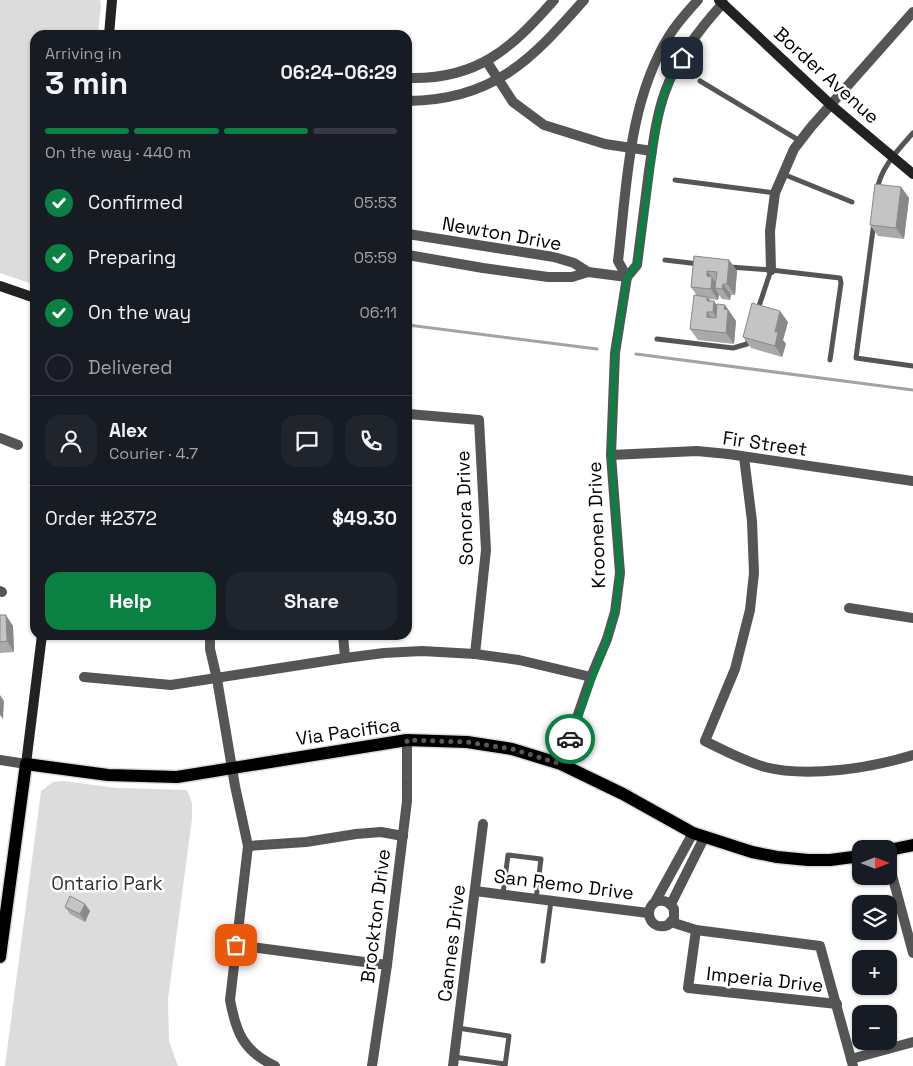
<!DOCTYPE html>
<meta charset="utf-8">
<style>
:root{--surface:#171b24;--page:#20242c;--text:#f1f3f6;--muted:#9ea1a6;--line:#363941;--accent:#0b8043}
body{margin:0;font-family:"Space Grotesk",sans-serif;background:var(--page);color:var(--text);height:100vh;display:flex;flex-direction:column;font-size:19px;white-space:nowrap}
*{box-sizing:border-box;margin:0}
p{font-size:16px;color:var(--muted)}
.icon{flex:none;width:28px;height:28px;fill:none;stroke:currentColor;stroke-width:2;stroke-linecap:round;stroke-linejoin:round}
.map{position:relative;flex:1;overflow:hidden}
.drawer{position:absolute;left:30px;top:30px;width:382px;height:610px;display:flex;flex-direction:column;background:var(--surface);border-radius:15px;box-shadow:0 1px 4px #0004}
.drawer>*{flex:none}
.needle{width:32px;rotate:90deg}
.buttons{position:absolute;left:852px;top:840px;display:grid;gap:10px}
.buttons a{display:grid;place-items:center;width:45px;height:45px;border-radius:10px;background:var(--surface);box-shadow:0 1px 4px #0004;font-size:25px}
.pin{position:absolute;display:grid;place-items:center;width:42px;height:42px;color:#fff;margin:-21px;border-radius:10px;box-shadow:0 2px 8px #0006}
.courier{position:absolute;display:grid;place-items:center;width:50px;height:50px;margin:-25px;border:4px solid #0b8043;border-radius:50%;background:#fff;color:#222;box-shadow:0 1px 6px #0007}
.headline em{font-style:normal;font-weight:700}
.headline div{display:flex;flex-direction:column-reverse}
.headline{display:flex;align-items:center;justify-content:space-between;height:85px;padding:0 15px}
h1{font-size:32px;font-weight:700;line-height:38px}
.bar{display:grid;grid-template-columns:repeat(4,1fr);gap:8px 5px;align-content:center;height:60px;padding:0 15px}
.bar i{height:6px;border-radius:4px;background:var(--line)}
.bar .current{background:var(--accent)}
.bar p{grid-column:span 4}
.line{display:flex;align-items:center;gap:12px;padding:0 15px;border-top:1px solid var(--line)}
.line div{flex:1}
.round{display:grid;place-items:center;flex:none;width:52px;height:52px;border-radius:15px;background:var(--page)}
ol{padding:0 15px;list-style:none}
li{display:flex;align-items:center;gap:15px;height:55px}
li p{margin-inline-start:auto}
li .icon{padding:5px;border-radius:50%;background:var(--accent);color:#fff;stroke-width:4}
li:last-child{color:var(--muted)}
li i{width:28px;height:28px;border:2px solid var(--line);border-radius:50%}
.button{display:flex;gap:10px;margin-top:auto;padding:10px 15px}
.button a{flex:1;height:58px;border-radius:15px;background:var(--accent);color:#fff;font-size:20px;font-weight:700;line-height:58px;text-align:center}
.button a+a{background:var(--page);color:var(--text)}
.map>svg:first-child{display:block}
.green{fill:#dcdcdc}
.lines{fill:none;stroke-linecap:round;stroke-linejoin:round}
.stream{stroke:#a3a3a3;stroke-width:3}
.primary-casing{stroke:#dbdbdb;stroke-width:15}
.lane{stroke:#555;stroke-width:5}
.street{stroke:#555;stroke-width:10}
.secondary{stroke:#222;stroke-width:10}
.primary{stroke:#000;stroke-width:12}
.wall{fill:#a9a9a9}
.shaded-wall{fill:#898989}
.building{fill:#c4c4c4;stroke:#898989}
.done{stroke:#595959;stroke-width:5;stroke-dasharray:0 9}
.route{stroke:#0b8043;stroke-width:6}
.labels{text-anchor:middle;stroke-width:5;stroke-linejoin:round;paint-order:stroke}
.street-label{font-size:19px;fill:#000;stroke:#fff}
.park-label{font-size:19px;fill:#333;stroke:#fff}
</style>
<div class="map">
<svg width="913" height="1066" viewBox="0 0 913 1066">
<rect width="100%" height="100%" fill="#fff"/>
<g class="green">
<polygon points="0,0 100,0 101,5 98,35 35,35 35,285 0,273"/>
<polygon points="63,781 117,788 187,790 192,803 192,819 168,999 169,1041 178,1066 5,1066 41,791 53,782"/>
</g>
<g class="lines">
<g class="stream">
<polyline points="408,325 597,349"/>
<polyline points="636,354 913,390"/>
</g>
<g class="primary-casing">
<g id="primary">
<polyline points="889,850 913,845"/>
<polyline points="0,957 26,764 108,775 177,777 407,740 467,742 512,749 561,764 623,794 693,833 752,852 777,857 808,860 830,860 861,856"/>
</g>
</g>
<g class="lane">
<polyline points="700,81 800,141"/>
<polyline points="783,174 852,202"/>
<polyline points="675,180 775,193"/>
<path d="M877 191C880 168 898 150 913 133"/>
<polyline points="874,222 856,358 913,366"/>
<polyline points="665,260 699,264"/>
<polyline points="730,267 771,270 840,278 841,283 830,360"/>
<polyline points="758,309 771,270"/>
<polyline points="657,339 733,348 747,344 749,337"/>
<polyline points="503,894 508,855 541,859 536,899"/>
<polyline points="543,961 551,901"/>
<polyline points="458,1028 509,1036 505,1066"/>
<polyline points="454,1057 505,1064"/>
</g>
<g class="street">
<polyline points="487,62 513,102 544,125 605,144 652,151"/>
<path d="M408 78C477 80 511 49 554 0"/>
<path d="M408 101C494 100 531 60 584 0"/>
<polyline points="408,234 554,257 574,263 588,272"/>
<polyline points="408,255 483,268 548,277 572,277 588,272 627,277"/>
<polyline points="771,270 770,231 775,193 794,149 811,127 913,12"/>
<path d="M627 277 618 261C627 185 628 103 669 36 677 23 688 11 698 0"/>
<polyline points="408,414 479,420 486,550 475,654"/>
<polyline points="0,438 18,445"/>
<polyline points="611,455 697,451 728,454 913,481"/>
<path d="M744 457 752 521 754 573 750 610 735 669 705 741C725 751 744 761 765 767 808 778 871 768 913 755"/>
<polyline points="0,591 2,592"/>
<polyline points="849,608 913,618"/>
<path d="M210 635V649L217 679 235 786 248 846 230 1000C236 1032 243 1051 275 1066"/>
<polyline points="343,635 345,658"/>
<polyline points="84,677 171,685 345,658 384,653 422,651 475,654 519,660 591,677"/>
<polyline points="0,760 26,764"/>
<path d="M561 764 591 677 607 639 615 612 620 573 611 455 615 353 627 277 637 265C641 233 645 202 649 171 653 144 656 117 665 92 677 58 699 30 723 3"/>
<polyline points="248,846 306,842 356,834 381,832 403,836"/>
<polyline points="889,864 913,953"/>
<polyline points="475,891 648,913"/>
<path d="M655 902C663 899 669 901 674 909V918L668 925C652 931 642 913 655 902L693 833"/>
<polyline points="671,904 704,838"/>
<polyline points="671,922 696,930 820,946 853,1066"/>
<polyline points="696,930 688,988 837,1004"/>
<polyline points="236,945 387,965"/>
<polyline points="851,1059 913,1042"/>
<polyline points="372,1066 387,965 407,801 407,740"/>
<polyline points="453,1066 483,824"/>
</g>
<g class="secondary">
<polyline points="719,0 831,105 913,174"/>
<polyline points="109,35 112,0"/>
<polyline points="0,286 35,298"/>
<polyline points="26,764 42,635"/>
</g>
<use href="#primary" class="primary"/>
</g>
<g class="wall">
<polygon points="901,187 909,198 904,239 878,236 870,225"/>
<polygon points="694,256 729,260 737,271 735,295 731,295 730,300 722,299 719,295 718,300 709,299 717,306 725,305 736,321 734,344 698,340 690,329 697,296 691,287"/>
<polygon points="788,322 783,340 786,344 782,357 751,348 743,337"/>
<polygon points="0,615 13,626 14,652 0,653"/>
<polygon points="85,904 90,911 85,922 70,914 65,907"/>
</g>
<g class="shaded-wall">
<polygon points="901,187 909,198 904,239 896,228"/>
<polygon points="729,260 737,271 735,295 727,284"/>
<polygon points="707,271 720,288 715,288 719,295 718,300 711,289 707,276"/>
<polygon points="723,284 731,295 730,300 722,289"/>
<polygon points="707,297 714,305 714,301 722,312 721,323 713,312 707,301"/>
<polygon points="725,305 736,321 734,344 726,333 724,309"/>
<polygon points="780,311 788,322 783,340 786,344 782,357 775,346 775,332"/>
<polygon points="707,312 715,323 707,317"/>
<polygon points="6,615 13,626 14,652 7,641"/>
<polygon points="0,695 4,701 3,719 0,715"/>
<polygon points="85,904 90,911 85,922 80,914"/>
</g>
<g class="building">
<polygon points="875,184 901,187 896,228 870,225"/>
<polygon points="694,256 729,260 727,284 723,284 722,289 715,288 717,272 707,271 707,276 712,277 711,289 691,287"/>
<polygon points="694,295 707,297 707,301 714,301 713,312 707,312 707,317 716,318 717,304 725,305 724,309 728,310 726,333 690,329"/>
<polygon points="752,303 780,311 775,332 778,332 775,346 743,337"/>
<polygon points="0,615 6,615 7,641 0,642"/>
<polygon points="70,896 85,904 80,914 65,907"/>
</g>
<g class="lines">
<polyline class="done" points="236,945 240,925 248,846 306,842 368,833 381,832 403,836 407,801 407,740 467,742 512,749 561,764 570,739"/>
<polyline class="route" points="570,739 607,639 615,612 620,573 611,455 615,353 627,277 637,265 657,122 664,93 682,58"/>
</g>
<g class="labels">
<g class="street-label">
<text transform="translate(827 75) rotate(42)" y="7">Border Avenue</text>
<text transform="translate(502 233) rotate(10)" y="7">Newton Drive</text>
<text transform="translate(765 443) rotate(8)" y="7">Fir Street</text>
<text transform="translate(464 508) rotate(-92)" y="7">Sonora Drive</text>
<text transform="translate(596 525) rotate(-92)" y="7">Kroonen Drive</text>
<text transform="translate(348 731) rotate(-8)" y="7">Via Pacifica</text>
<text transform="translate(564 884) rotate(7)" y="7">San Remo Drive</text>
<text transform="translate(375 916) rotate(-83)" y="7">Brockton Drive</text>
<text transform="translate(451 943) rotate(-83)" y="7">Cannes Drive</text>
<text transform="translate(765 979) rotate(6)" y="7">Imperia Drive</text>
</g>
<g class="park-label">
<text x="107" y="890">Ontario Park</text>
</g>
</g>
</svg>
<div class="buttons">
<a><svg class="needle" viewBox="-14 -14 28 28"><path d="M0-13l5 13h-10z" fill="#e53935"/><path d="M0 13l5-13h-10z" fill="#9ea1a6"/></svg></a>
<a><svg class="icon" aria-label="layers" viewBox="0 0 24 24"><path d="M12 4l9 5-9 5-9-5zM3 14l9 5 9-5"/></svg></a>
<a>+</a>
<a>−</a>
</div>
<div class="pin" style="left:236px;top:945px;background:#ea580c"><svg class="icon" aria-label="bag" viewBox="0 0 24 24"><path d="M5 8h14l-1 12H6zM9 8a3 3 0 0 1 6 0"/></svg></div>
<div class="pin" style="left:682px;top:58px;background:#1f2937"><svg class="icon" aria-label="home" viewBox="0 0 24 24"><path d="M3 11l9-7 9 7M6 9v11h12V9"/></svg></div>
<div class="courier" style="left:570px;top:739px"><svg class="icon" aria-label="car" viewBox="0 0 24 24"><path d="M5 17H2v-5l4-1 3-4h7l3 4 3 1v5h-3M9 17h6M6 11h13"/><circle cx="7" cy="17" r="2"/><circle cx="17" cy="17" r="2"/></svg></div>
<section class="drawer">
<div class="headline"><div><h1>3 min</h1><p>Arriving in</p></div><em>06:24–06:29</em></div>
<div class="bar"><i class="current"></i><i class="current"></i><i class="current"></i><i></i><p>On the way · 440 m</p></div>
<ol>
<li><svg class="icon" aria-label="check" viewBox="0 0 24 24"><path d="M5 12l5 5 9-10"/></svg>Confirmed<p>05:53</p></li>
<li><svg class="icon" aria-label="check" viewBox="0 0 24 24"><path d="M5 12l5 5 9-10"/></svg>Preparing<p>05:59</p></li>
<li><svg class="icon" aria-label="check" viewBox="0 0 24 24"><path d="M5 12l5 5 9-10"/></svg>On the way<p>06:11</p></li>
<li><i></i>Delivered</li>
</ol>
<div class="line" style="height:90px"><a class="round"><svg class="icon" aria-label="person" viewBox="0 0 24 24"><circle cx="12" cy="8" r="4"/><path d="M4 21q1-7 8-7t8 7"/></svg></a><div><b>Alex</b><p>Courier · 4.7</p></div><a class="round"><svg class="icon" aria-label="chat" viewBox="0 0 24 24"><path d="M4 5h16v11H9l-5 4z"/></svg></a><a class="round"><svg class="icon" aria-label="phone" viewBox="0 0 24 24"><path d="M5 4h4l2 5-3 2q2 4 5 5l2-3 5 2v4C11 20 4 13 5 4z"/></svg></a></div>
<div class="line" style="height:65px"><div>Order #2372</div><b>$49.30</b></div>
<div class="button"><a>Help</a><a>Share</a></div>
</section>
</div>
